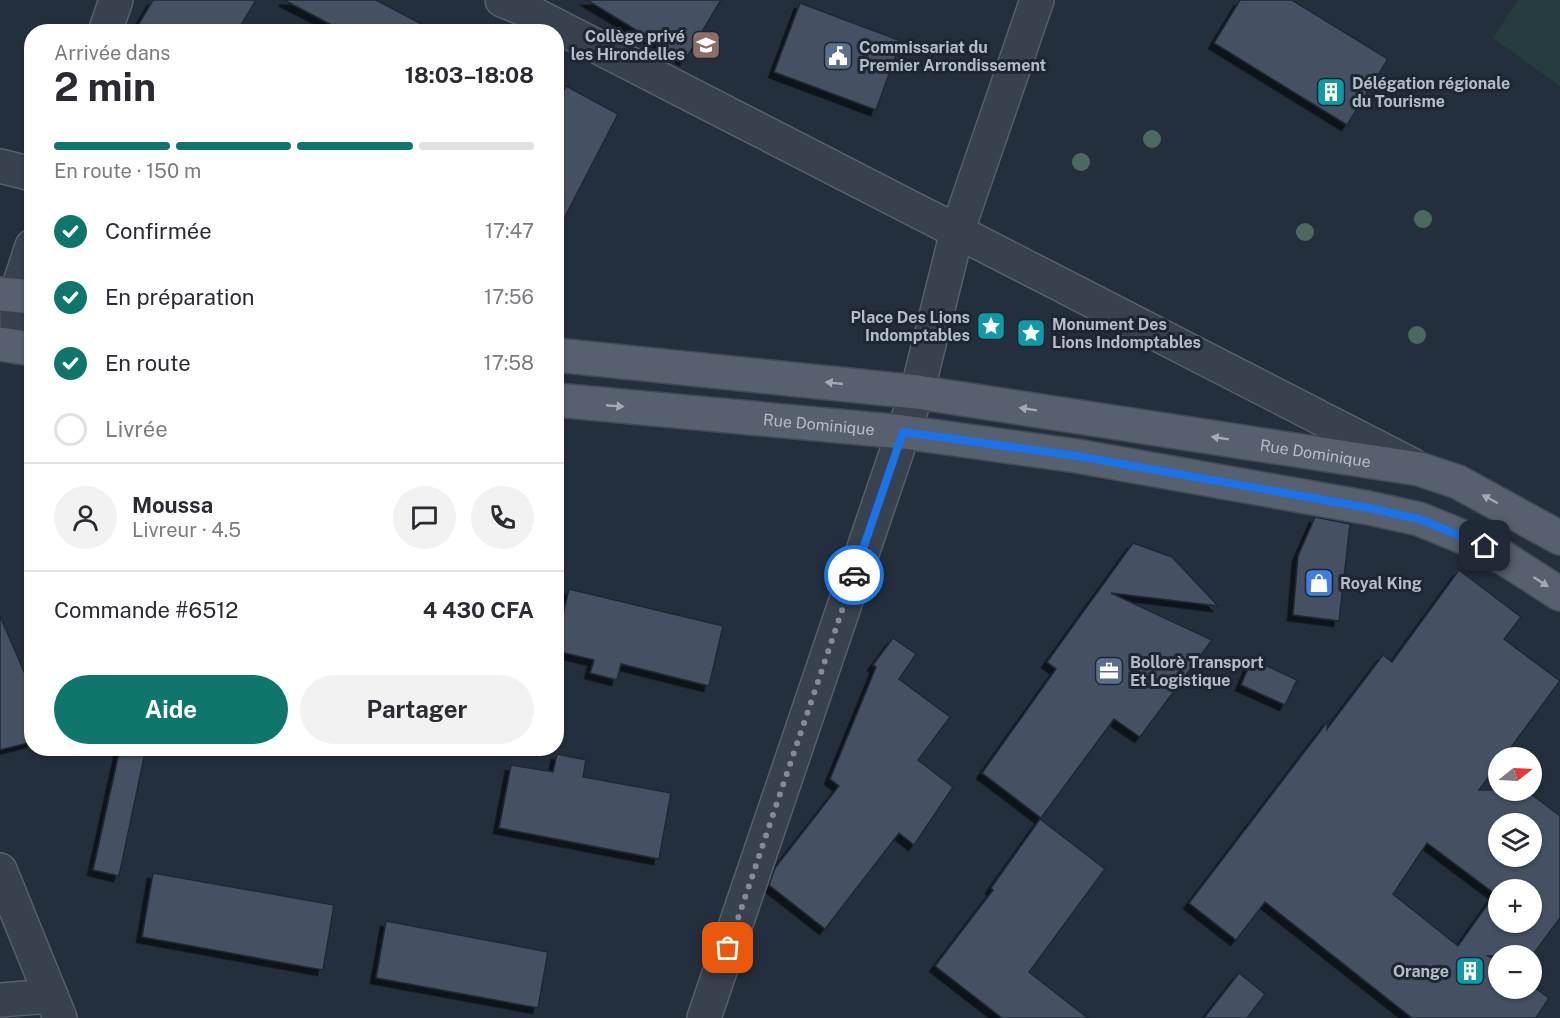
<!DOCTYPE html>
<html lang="fr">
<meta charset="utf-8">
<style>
:root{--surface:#fff;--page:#f2f2f3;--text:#2b2b33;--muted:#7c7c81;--line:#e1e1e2;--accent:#0f766e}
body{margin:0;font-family:"Public Sans",sans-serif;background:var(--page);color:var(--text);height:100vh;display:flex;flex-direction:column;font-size:22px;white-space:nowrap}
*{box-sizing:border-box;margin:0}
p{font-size:20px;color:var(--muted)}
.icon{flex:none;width:33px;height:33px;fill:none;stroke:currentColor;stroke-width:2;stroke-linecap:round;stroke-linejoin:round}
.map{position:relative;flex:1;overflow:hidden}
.drawer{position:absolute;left:24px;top:24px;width:540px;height:732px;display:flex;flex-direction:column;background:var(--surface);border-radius:24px;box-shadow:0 2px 4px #0004}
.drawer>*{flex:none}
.needle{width:39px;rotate:72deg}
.fabs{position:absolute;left:1488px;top:747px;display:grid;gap:12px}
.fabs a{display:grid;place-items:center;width:54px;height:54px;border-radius:50%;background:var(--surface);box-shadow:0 2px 4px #0004;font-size:30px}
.pin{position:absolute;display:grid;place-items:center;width:51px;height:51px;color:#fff;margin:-26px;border-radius:12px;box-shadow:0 3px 9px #0006}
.courier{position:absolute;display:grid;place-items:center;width:60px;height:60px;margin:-30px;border:4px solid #1a73e8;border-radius:50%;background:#fff;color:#222;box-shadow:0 2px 8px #0007}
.head em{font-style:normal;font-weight:700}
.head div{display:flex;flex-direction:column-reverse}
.head{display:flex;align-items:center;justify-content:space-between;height:102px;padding:0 30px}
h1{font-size:39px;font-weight:700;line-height:45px}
.bar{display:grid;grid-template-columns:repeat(4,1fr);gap:9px 6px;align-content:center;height:72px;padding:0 30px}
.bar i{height:8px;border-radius:4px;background:var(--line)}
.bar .selected{background:var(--accent)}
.bar p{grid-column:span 4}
.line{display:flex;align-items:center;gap:15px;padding:0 30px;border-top:2px solid var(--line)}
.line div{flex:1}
.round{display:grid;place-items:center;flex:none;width:63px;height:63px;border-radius:32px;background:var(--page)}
ol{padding:0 30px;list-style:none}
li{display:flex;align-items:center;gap:18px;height:66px}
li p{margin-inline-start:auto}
li .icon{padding:6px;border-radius:50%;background:var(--accent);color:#fff;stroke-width:4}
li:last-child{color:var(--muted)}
li i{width:33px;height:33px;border:3px solid var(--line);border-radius:50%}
.action{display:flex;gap:12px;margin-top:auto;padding:12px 30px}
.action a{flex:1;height:69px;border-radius:36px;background:var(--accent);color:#fff;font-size:24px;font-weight:700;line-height:69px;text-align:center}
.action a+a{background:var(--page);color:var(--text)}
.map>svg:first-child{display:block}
.green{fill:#263c3f}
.building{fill:#455162;stroke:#1f2835;stroke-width:1.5;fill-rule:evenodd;filter:url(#shadow)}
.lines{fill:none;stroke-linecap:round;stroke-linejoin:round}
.minor-casing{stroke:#565f6c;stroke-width:36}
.major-casing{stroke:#414a57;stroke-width:36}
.minor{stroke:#38414e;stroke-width:33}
.major{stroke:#56606e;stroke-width:33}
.tree{fill:#4b6a5d}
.oneway{fill:#a1aab7}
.done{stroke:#828b98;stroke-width:6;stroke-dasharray:0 10.8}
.route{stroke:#1a73e8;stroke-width:8}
.labels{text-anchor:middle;stroke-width:6;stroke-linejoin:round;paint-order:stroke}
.poi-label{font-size:16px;font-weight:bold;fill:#b4bcc9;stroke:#1d2633;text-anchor:start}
.street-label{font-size:16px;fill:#b4bcc9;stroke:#1d2633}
</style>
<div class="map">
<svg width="1560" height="1018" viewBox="0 0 1560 1018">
<defs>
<filter id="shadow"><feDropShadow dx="-5.5" dy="5.5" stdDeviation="0" flood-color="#0009"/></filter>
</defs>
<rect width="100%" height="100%" fill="#242f3e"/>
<polygon class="green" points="1518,0 1560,0 1560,86 1493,38"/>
<g class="building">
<polygon points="153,0 256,0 237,32 134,32"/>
<polygon points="284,0 376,0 437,32 345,32"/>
<polygon points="587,0 721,0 685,60"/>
<polygon points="1240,0 1292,0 1388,59 1347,125 1214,43"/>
<polygon points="800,3 901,41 876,110 774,72"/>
<polygon points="566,86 618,114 556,234 556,105"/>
<polygon points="1315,517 1350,524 1339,621 1293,615 1298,556"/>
<polygon points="1133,543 1172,557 1218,606 1111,593 1212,640 1140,737 1114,719 1041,818 982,773 1056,669 1047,662"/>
<path d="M1459 570 1521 617 1504 639 1560 681 1503 758H1498V764L1479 790H1526L1560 816V918L1532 956H1488L1498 962V988H1532V986L1549 998 1536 1018H1412L1265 902 1236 940 1189 903 1328 721 1327 729 1383 655 1392 662ZM1498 824H1532V856H1498ZM1427 843 1495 894 1458 946 1393 894ZM1498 890H1532V922H1498Z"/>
<polygon points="569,589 723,626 709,686 621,664 617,680 590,673 594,660 556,651 556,643"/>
<polygon points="0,616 32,690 32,742 0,750"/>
<polygon points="893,638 916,654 899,679 950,717 918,760 953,787 914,845 899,833 825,929 769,885 775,868 839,786 830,779 876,667 873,665"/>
<polygon points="1252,659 1297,680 1285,705 1241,685"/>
<polygon points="120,748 146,748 119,876 93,870"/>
<polygon points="557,754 586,760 583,777 671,793 659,859 499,828 511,765 553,772"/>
<polygon points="1040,819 1105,869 1029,972 1088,1018 1002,1018 935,966 993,890 991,888"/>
<polygon points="153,873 334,905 323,970 142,937"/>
<polygon points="386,921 548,952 538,1008 376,978"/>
<polygon points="1239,973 1265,994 1247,1018 1204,1018"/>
</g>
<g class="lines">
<g class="minor-casing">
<g id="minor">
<polyline points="502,0 524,9 1412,465"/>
<polyline points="105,32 116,0"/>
<polyline points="0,166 32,174"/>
<polyline points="18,347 16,295 32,246"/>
<polyline points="0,870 60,1018"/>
<polyline points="0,1000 51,996"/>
<polyline points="704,1018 917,392 957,232 1037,0"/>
</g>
</g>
<g class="major-casing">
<g id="major">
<polyline points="0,294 32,297"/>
<polyline points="0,344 32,349"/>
<path id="s1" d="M556 355 917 392 1419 469 1458 482 1560 538"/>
<path id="s2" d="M556 400 903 432 1077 456 1369 508 1419 519 1485 546 1560 594"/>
</g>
</g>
<use href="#minor" class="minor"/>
<use href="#major" class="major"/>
</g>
<g class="tree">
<circle cx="1152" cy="139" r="9"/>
<circle cx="1081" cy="162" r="9"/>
<circle cx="1423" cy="219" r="9"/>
<circle cx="1305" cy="232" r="9"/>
<circle cx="1417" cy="335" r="9"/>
</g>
<defs><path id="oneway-solid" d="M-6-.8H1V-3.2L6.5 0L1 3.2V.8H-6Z" transform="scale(1.5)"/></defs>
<g class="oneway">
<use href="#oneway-solid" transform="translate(834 383) rotate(-174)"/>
<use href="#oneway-solid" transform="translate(615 406) rotate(5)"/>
<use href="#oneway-solid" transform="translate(1028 409) rotate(-171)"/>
<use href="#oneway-solid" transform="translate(1220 438) rotate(-171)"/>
<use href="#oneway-solid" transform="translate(1490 499) rotate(-152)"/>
<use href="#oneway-solid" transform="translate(1541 582) rotate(33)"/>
</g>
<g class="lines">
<polyline class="done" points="728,948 854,575"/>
<polyline class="route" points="854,575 903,432 1077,456 1369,508 1419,519 1485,546"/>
</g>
<defs>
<g id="school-square" transform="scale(1.5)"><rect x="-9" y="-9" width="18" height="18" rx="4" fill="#8d6e63" stroke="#1d2633"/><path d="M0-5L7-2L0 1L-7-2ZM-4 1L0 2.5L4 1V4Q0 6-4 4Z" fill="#fff"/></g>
<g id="civic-square" transform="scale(1.5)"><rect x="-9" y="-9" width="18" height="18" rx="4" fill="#5c6f8a" stroke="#1d2633"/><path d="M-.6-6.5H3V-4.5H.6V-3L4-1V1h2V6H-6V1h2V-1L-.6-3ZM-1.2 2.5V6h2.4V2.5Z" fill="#fff"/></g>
<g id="building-square" transform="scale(1.5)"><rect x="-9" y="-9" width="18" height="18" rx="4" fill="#0f9aa8" stroke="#1d2633"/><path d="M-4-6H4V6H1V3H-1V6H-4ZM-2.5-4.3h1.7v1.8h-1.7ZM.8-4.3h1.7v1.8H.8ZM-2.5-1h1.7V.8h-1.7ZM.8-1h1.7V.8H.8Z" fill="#fff"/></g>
<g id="sight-square" transform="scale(1.5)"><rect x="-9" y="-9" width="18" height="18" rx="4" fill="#0f9aa8" stroke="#1d2633"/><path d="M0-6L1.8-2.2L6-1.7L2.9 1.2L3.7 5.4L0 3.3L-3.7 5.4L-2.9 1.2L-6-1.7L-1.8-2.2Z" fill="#fff"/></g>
<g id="shop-square" transform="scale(1.5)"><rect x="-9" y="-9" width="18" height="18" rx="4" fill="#3f7fe0" stroke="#1d2633"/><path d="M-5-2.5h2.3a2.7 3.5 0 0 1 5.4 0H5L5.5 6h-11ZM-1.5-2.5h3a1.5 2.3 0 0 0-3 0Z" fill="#fff"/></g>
<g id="office-square" transform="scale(1.5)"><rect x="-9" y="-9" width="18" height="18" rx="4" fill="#5c6f8a" stroke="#1d2633"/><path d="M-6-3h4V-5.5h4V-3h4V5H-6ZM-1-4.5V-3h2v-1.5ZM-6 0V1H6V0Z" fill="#fff"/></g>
</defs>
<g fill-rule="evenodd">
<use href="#school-square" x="706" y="45"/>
<use href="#civic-square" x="838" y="56"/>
<use href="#building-square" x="1331" y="92"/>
<use href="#sight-square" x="991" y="326"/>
<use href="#sight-square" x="1031" y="333"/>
<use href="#shop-square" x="1319" y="583"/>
<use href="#office-square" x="1109" y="671"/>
<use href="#building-square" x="1470" y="971"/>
</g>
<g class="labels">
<g class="poi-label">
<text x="685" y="42" text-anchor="end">Collège privé<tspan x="685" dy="18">les Hirondelles</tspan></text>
<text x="859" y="53">Commissariat du<tspan x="859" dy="18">Premier Arrondissement</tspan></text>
<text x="1352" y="89">Délégation régionale<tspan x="1352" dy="18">du Tourisme</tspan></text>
<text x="970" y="323" text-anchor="end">Place Des Lions<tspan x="970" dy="18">Indomptables</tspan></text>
<text x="1052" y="330">Monument Des<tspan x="1052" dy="18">Lions Indomptables</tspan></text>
<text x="1340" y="589">Royal King</text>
<text x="1130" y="668">Bollorè Transport<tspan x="1130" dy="18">Et Logistique</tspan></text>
<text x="1449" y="977" text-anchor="end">Orange</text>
</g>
<g class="street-label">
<text dy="6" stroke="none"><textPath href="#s2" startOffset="264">Rue Dominique</textPath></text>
<text dy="6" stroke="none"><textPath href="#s1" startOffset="766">Rue Dominique</textPath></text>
</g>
</g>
</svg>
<div class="fabs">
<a><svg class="needle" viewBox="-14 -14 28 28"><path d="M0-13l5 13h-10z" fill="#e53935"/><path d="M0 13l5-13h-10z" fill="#7c7c81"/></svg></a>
<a><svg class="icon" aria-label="layers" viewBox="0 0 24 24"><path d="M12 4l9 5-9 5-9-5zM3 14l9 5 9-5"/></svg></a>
<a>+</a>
<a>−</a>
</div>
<div class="pin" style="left:728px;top:948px;background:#ea580c"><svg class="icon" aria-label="bag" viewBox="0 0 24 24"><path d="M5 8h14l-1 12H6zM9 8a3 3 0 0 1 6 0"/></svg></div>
<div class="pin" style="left:1485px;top:546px;background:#1f2937"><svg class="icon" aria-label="home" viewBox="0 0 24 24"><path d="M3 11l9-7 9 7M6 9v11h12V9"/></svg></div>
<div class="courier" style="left:854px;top:575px"><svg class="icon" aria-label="car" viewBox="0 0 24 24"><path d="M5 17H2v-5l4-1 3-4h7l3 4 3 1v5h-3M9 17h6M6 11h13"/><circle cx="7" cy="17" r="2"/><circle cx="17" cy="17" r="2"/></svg></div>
<section class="drawer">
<div class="head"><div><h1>2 min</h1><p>Arrivée dans</p></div><em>18:03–18:08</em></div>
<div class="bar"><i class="selected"></i><i class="selected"></i><i class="selected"></i><i></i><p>En route · 150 m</p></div>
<ol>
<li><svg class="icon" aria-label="check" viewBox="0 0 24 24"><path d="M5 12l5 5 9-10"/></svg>Confirmée<p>17:47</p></li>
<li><svg class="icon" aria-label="check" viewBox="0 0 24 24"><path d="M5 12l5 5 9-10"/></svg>En préparation<p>17:56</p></li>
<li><svg class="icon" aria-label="check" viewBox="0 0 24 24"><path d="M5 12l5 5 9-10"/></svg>En route<p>17:58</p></li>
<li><i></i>Livrée</li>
</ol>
<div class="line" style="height:108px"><a class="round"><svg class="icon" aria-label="person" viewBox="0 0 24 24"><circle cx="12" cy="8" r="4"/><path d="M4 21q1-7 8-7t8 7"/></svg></a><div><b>Moussa</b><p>Livreur · 4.5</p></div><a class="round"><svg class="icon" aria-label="chat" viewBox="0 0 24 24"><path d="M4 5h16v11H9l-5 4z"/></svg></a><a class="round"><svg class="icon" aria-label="phone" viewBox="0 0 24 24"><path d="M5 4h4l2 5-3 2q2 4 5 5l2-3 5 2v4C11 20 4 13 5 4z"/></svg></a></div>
<div class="line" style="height:78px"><div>Commande #6512</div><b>4 430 CFA</b></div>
<div class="action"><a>Aide</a><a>Partager</a></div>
</section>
</div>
